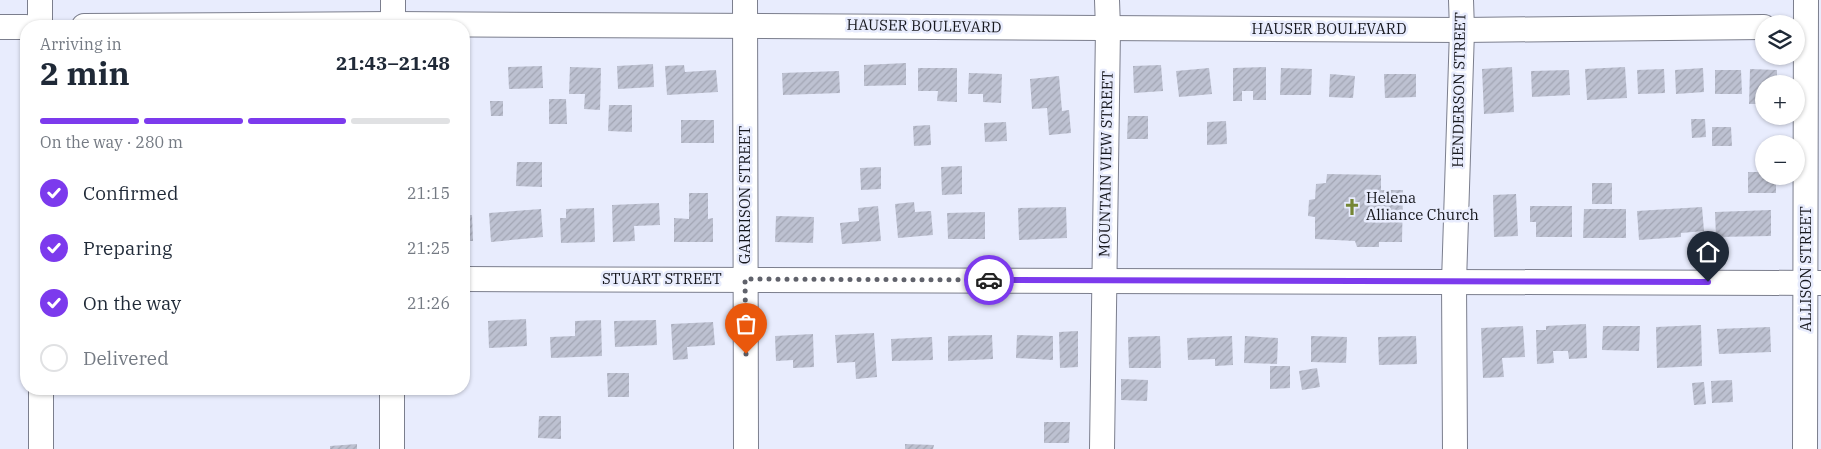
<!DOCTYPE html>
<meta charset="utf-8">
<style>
:root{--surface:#fff;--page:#f6f6f7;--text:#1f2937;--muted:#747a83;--line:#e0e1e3;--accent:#7c3aed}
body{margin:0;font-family:"IBM Plex Serif",serif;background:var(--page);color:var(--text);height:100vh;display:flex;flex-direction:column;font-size:19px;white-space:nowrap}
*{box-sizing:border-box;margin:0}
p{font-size:16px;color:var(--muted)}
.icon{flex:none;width:28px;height:28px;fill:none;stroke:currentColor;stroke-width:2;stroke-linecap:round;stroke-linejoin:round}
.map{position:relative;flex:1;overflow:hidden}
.sheet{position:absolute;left:20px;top:20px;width:450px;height:375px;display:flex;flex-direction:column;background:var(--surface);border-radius:20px;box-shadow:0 1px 4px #0004}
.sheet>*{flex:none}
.buttons{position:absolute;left:1755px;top:15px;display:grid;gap:10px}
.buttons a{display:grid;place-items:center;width:50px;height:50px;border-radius:50%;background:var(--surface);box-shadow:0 1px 4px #0004;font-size:25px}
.pin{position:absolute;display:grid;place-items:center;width:42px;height:42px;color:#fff;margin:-51px -21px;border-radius:50% 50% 50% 0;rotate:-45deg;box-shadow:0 0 5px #0007}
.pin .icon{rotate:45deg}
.courier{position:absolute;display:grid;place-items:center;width:50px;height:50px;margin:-25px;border:4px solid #7c3aed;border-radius:50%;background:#fff;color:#222;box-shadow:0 1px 6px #0007}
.summary em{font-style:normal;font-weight:700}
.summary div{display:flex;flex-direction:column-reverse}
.summary{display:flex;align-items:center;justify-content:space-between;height:85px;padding:0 20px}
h1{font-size:32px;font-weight:700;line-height:38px}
.bar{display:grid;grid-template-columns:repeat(4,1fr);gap:8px 5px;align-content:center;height:60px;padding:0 20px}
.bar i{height:6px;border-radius:4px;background:var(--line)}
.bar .on{background:var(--accent)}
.bar p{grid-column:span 4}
ol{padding:0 20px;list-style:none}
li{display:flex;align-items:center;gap:15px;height:55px}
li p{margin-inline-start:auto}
li .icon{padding:5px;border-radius:50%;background:var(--accent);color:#fff;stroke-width:4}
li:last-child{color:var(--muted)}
li i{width:28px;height:28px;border:2px solid var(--line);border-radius:50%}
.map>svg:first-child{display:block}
.building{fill:url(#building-hatch)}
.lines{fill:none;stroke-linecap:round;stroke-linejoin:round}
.minor-casing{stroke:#7b7e8d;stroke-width:26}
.minor{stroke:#fff;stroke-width:24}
.done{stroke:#60626b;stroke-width:5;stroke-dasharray:0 9}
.route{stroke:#7c3aed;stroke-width:6}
.labels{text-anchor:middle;stroke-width:5;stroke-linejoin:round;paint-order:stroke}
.street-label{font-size:15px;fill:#16171d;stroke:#e8ecfd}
.poi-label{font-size:15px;fill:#16171d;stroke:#e8ecfd;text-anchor:start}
</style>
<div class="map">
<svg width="1821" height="449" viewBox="0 0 1821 449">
<defs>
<pattern id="building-hatch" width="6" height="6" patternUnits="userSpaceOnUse" patternTransform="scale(1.25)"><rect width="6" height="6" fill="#bdc1d1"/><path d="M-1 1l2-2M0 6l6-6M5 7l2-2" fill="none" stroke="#a2a5b3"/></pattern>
</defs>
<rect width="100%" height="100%" fill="#e8ecfd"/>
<g class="building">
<polygon points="906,63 906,85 864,86 864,65"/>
<polygon points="653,64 654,87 618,89 617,66"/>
<polygon points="684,65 685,72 716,70 718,92 667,95 665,66"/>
<polygon points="1161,65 1163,91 1134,93 1133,66"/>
<polygon points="542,66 543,88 509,89 508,67"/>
<polygon points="570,67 601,68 600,110 584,109 585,94 569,94"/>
<polygon points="1266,67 1266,100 1253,100 1253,91 1242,91 1242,101 1233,101 1233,68"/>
<polygon points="1512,67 1514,112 1484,114 1482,69"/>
<polygon points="1625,67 1627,98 1587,100 1585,69"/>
<polygon points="918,68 957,68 957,102 937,101 938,91 918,91"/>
<polygon points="1209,68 1212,94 1179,97 1176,71"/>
<polygon points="1281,68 1312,69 1311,95 1280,95"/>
<polygon points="1703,68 1704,92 1676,94 1675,70"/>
<polygon points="1664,69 1665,93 1638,94 1637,70"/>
<polygon points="1750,69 1777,70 1777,84 1764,84 1764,104 1749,104"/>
<polygon points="1569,70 1570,95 1532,97 1531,71"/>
<polygon points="1715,70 1741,70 1742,94 1715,94"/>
<polygon points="839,71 840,93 783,95 782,73"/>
<polygon points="969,73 1002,74 1001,103 983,102 983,94 968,94"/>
<polygon points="1330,74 1355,76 1353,98 1329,97"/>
<polygon points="1384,74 1416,74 1416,97 1385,98"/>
<polygon points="1059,76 1062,111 1069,110 1071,133 1049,135 1047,108 1032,109 1030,79"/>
<polygon points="549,99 566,99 567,124 549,124"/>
<polygon points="490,101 503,101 503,116 491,116"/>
<polygon points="609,105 632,105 632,132 608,131"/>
<polygon points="1128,116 1148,116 1148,139 1127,139"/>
<polygon points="1691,119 1705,119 1706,137 1692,138"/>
<rect x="681" y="120" width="33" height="23"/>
<polygon points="1226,121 1227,144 1207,145 1207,122"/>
<polygon points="1006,122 1007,141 985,142 984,123"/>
<polygon points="930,125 931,145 914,146 913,126"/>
<polygon points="1712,127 1731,127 1732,146 1712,146"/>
<polygon points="517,162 542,162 542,187 516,186"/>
<polygon points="962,166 962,194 942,195 941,167"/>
<polygon points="881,167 881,189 861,190 860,168"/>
<polygon points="1748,172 1764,172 1764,176 1776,176 1776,193 1748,193"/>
<polygon points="1327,174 1381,175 1381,190 1403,190 1402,242 1379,242 1379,247 1357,247 1355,241 1315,239 1315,217 1308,216 1309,200 1315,199 1316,184 1326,183"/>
<rect x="1592" y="183" width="20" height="21"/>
<polygon points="689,193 708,193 708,219 713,218 713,242 674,242 674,218 689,219"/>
<polygon points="1516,194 1518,236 1494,237 1493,195"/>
<polygon points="914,202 915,212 931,211 933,235 898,238 895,204"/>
<polygon points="659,203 660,225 634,226 635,241 613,242 612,205"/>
<polygon points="878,206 881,241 842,244 840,223 859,221 858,208"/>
<polygon points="1530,206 1572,206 1572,237 1536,237 1536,222 1530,222"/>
<polygon points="1066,207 1067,238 1019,240 1018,208"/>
<polygon points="1702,207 1704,231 1681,233 1681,237 1639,240 1637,211"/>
<polygon points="594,208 595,242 561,243 560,218 566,218 566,209"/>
<polygon points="541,209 543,237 491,242 489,213"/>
<polygon points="1584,209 1626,209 1626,238 1583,238"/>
<polygon points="1771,210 1771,236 1716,237 1715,212"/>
<polygon points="985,212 985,239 948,239 947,213"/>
<polygon points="464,215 472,215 473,241 464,241"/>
<polygon points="776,216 814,217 813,243 775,242"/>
<polygon points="464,318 468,318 469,344 464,345"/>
<polygon points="526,319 527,346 489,348 488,321"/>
<polygon points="601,320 602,356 551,358 550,337 575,336 575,321"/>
<polygon points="656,320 657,345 615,347 614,321"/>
<polygon points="713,322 715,345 687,347 688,359 673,360 671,324"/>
<polygon points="1586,324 1587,358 1569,359 1568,351 1553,351 1554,363 1537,364 1536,330 1546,330 1546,326"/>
<polygon points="1701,325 1702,366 1657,368 1656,327"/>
<polygon points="1523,326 1525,357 1502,358 1504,377 1483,378 1481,328"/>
<polygon points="1603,326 1640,326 1639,351 1602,350"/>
<polygon points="1770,327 1771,352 1719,354 1717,329"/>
<polygon points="1078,331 1078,367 1060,368 1059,332"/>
<polygon points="874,333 877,377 856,379 855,362 837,363 835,335"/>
<polygon points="813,334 814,367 793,368 793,360 776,361 775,336"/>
<polygon points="992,335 993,359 948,361 948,336"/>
<polygon points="1017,335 1053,336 1053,360 1016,358"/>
<polygon points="1160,336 1161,368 1129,368 1128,337"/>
<polygon points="1232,336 1233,365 1215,366 1215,359 1188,360 1187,338"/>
<polygon points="1245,336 1278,338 1277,364 1244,363"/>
<polygon points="1311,336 1347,337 1346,363 1311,362"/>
<polygon points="1416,336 1417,364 1379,365 1378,337"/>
<polygon points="932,337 933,360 892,361 891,339"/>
<polygon points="1270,366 1290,366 1290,388 1270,389"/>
<polygon points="1317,368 1320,387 1302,390 1299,371"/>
<polygon points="607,373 629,373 629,397 608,397"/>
<polygon points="1121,379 1148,380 1147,401 1121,400"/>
<polygon points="1732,380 1733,402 1712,403 1711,381"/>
<polygon points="1704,382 1706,404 1694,405 1692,383"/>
<polygon points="539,416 561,416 561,439 538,438"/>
<polygon points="1044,422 1070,422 1069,443 1044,443"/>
<polygon points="357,444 357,449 330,449 330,446"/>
<polygon points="905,444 934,445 933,449 905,449"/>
</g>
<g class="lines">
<g class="minor-casing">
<g id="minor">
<polyline points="745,0 746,449"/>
<polyline points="40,26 40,0"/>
<polyline points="84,26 393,24 1462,30 1764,27"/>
<polyline points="393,26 393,0"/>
<polyline points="0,27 26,27"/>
<polyline points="464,279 1821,283"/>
<polyline points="41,449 41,389"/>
<polyline points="392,449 392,389"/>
<polyline points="1102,449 1108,28 1107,0"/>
<polyline points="1455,449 1454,282 1462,30 1461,0"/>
<polyline points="1805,449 1806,0"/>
</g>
</g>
<use href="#minor" class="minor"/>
</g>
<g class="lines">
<polyline class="done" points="746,354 745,279 989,280"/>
<polyline class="route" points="989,280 1708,282"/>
</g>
<defs>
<g id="church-bare" transform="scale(1.35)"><path d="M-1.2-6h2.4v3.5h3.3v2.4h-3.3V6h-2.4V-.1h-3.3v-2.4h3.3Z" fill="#758635" stroke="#e8ecfd" stroke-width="2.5" paint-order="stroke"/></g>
</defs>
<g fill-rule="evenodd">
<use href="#church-bare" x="1352" y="207"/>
</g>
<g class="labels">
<g class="street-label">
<text transform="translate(924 26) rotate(1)" y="5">HAUSER BOULEVARD</text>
<text x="1329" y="34">HAUSER BOULEVARD</text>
<text transform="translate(1459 90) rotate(-89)" y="5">HENDERSON STREET</text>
<text transform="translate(1106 164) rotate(-89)" y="5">MOUNTAIN VIEW STREET</text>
<text transform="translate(745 195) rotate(-90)" y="5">GARRISON STREET</text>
<text transform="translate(1806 269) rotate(-90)" y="5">ALLISON STREET</text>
<text x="662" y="284">STUART STREET</text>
</g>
<g class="poi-label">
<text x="1366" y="203">Helena<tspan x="1366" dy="17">Alliance Church</tspan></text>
</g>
</g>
</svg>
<div class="buttons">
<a><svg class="icon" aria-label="layers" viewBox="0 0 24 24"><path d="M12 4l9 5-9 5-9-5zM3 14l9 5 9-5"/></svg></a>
<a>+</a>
<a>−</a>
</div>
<div class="pin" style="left:746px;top:354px;background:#ea580c"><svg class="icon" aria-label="bag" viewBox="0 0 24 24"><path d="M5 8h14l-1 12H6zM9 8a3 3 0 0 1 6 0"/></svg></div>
<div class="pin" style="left:1708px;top:282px;background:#1f2937"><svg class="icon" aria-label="home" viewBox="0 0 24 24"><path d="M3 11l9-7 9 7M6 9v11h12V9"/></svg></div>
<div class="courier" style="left:989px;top:280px"><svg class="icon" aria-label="car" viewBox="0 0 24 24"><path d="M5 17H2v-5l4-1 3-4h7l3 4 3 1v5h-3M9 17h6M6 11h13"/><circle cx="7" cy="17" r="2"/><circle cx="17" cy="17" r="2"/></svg></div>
<section class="sheet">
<div class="summary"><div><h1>2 min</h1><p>Arriving in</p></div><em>21:43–21:48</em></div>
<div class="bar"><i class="on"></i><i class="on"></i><i class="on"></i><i></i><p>On the way · 280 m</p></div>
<ol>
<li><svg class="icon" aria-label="check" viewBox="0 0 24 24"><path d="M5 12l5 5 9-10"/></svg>Confirmed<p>21:15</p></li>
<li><svg class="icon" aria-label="check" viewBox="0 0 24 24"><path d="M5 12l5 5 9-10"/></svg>Preparing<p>21:25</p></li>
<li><svg class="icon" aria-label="check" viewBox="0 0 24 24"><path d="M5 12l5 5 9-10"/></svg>On the way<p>21:26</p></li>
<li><i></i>Delivered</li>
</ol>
</section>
</div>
